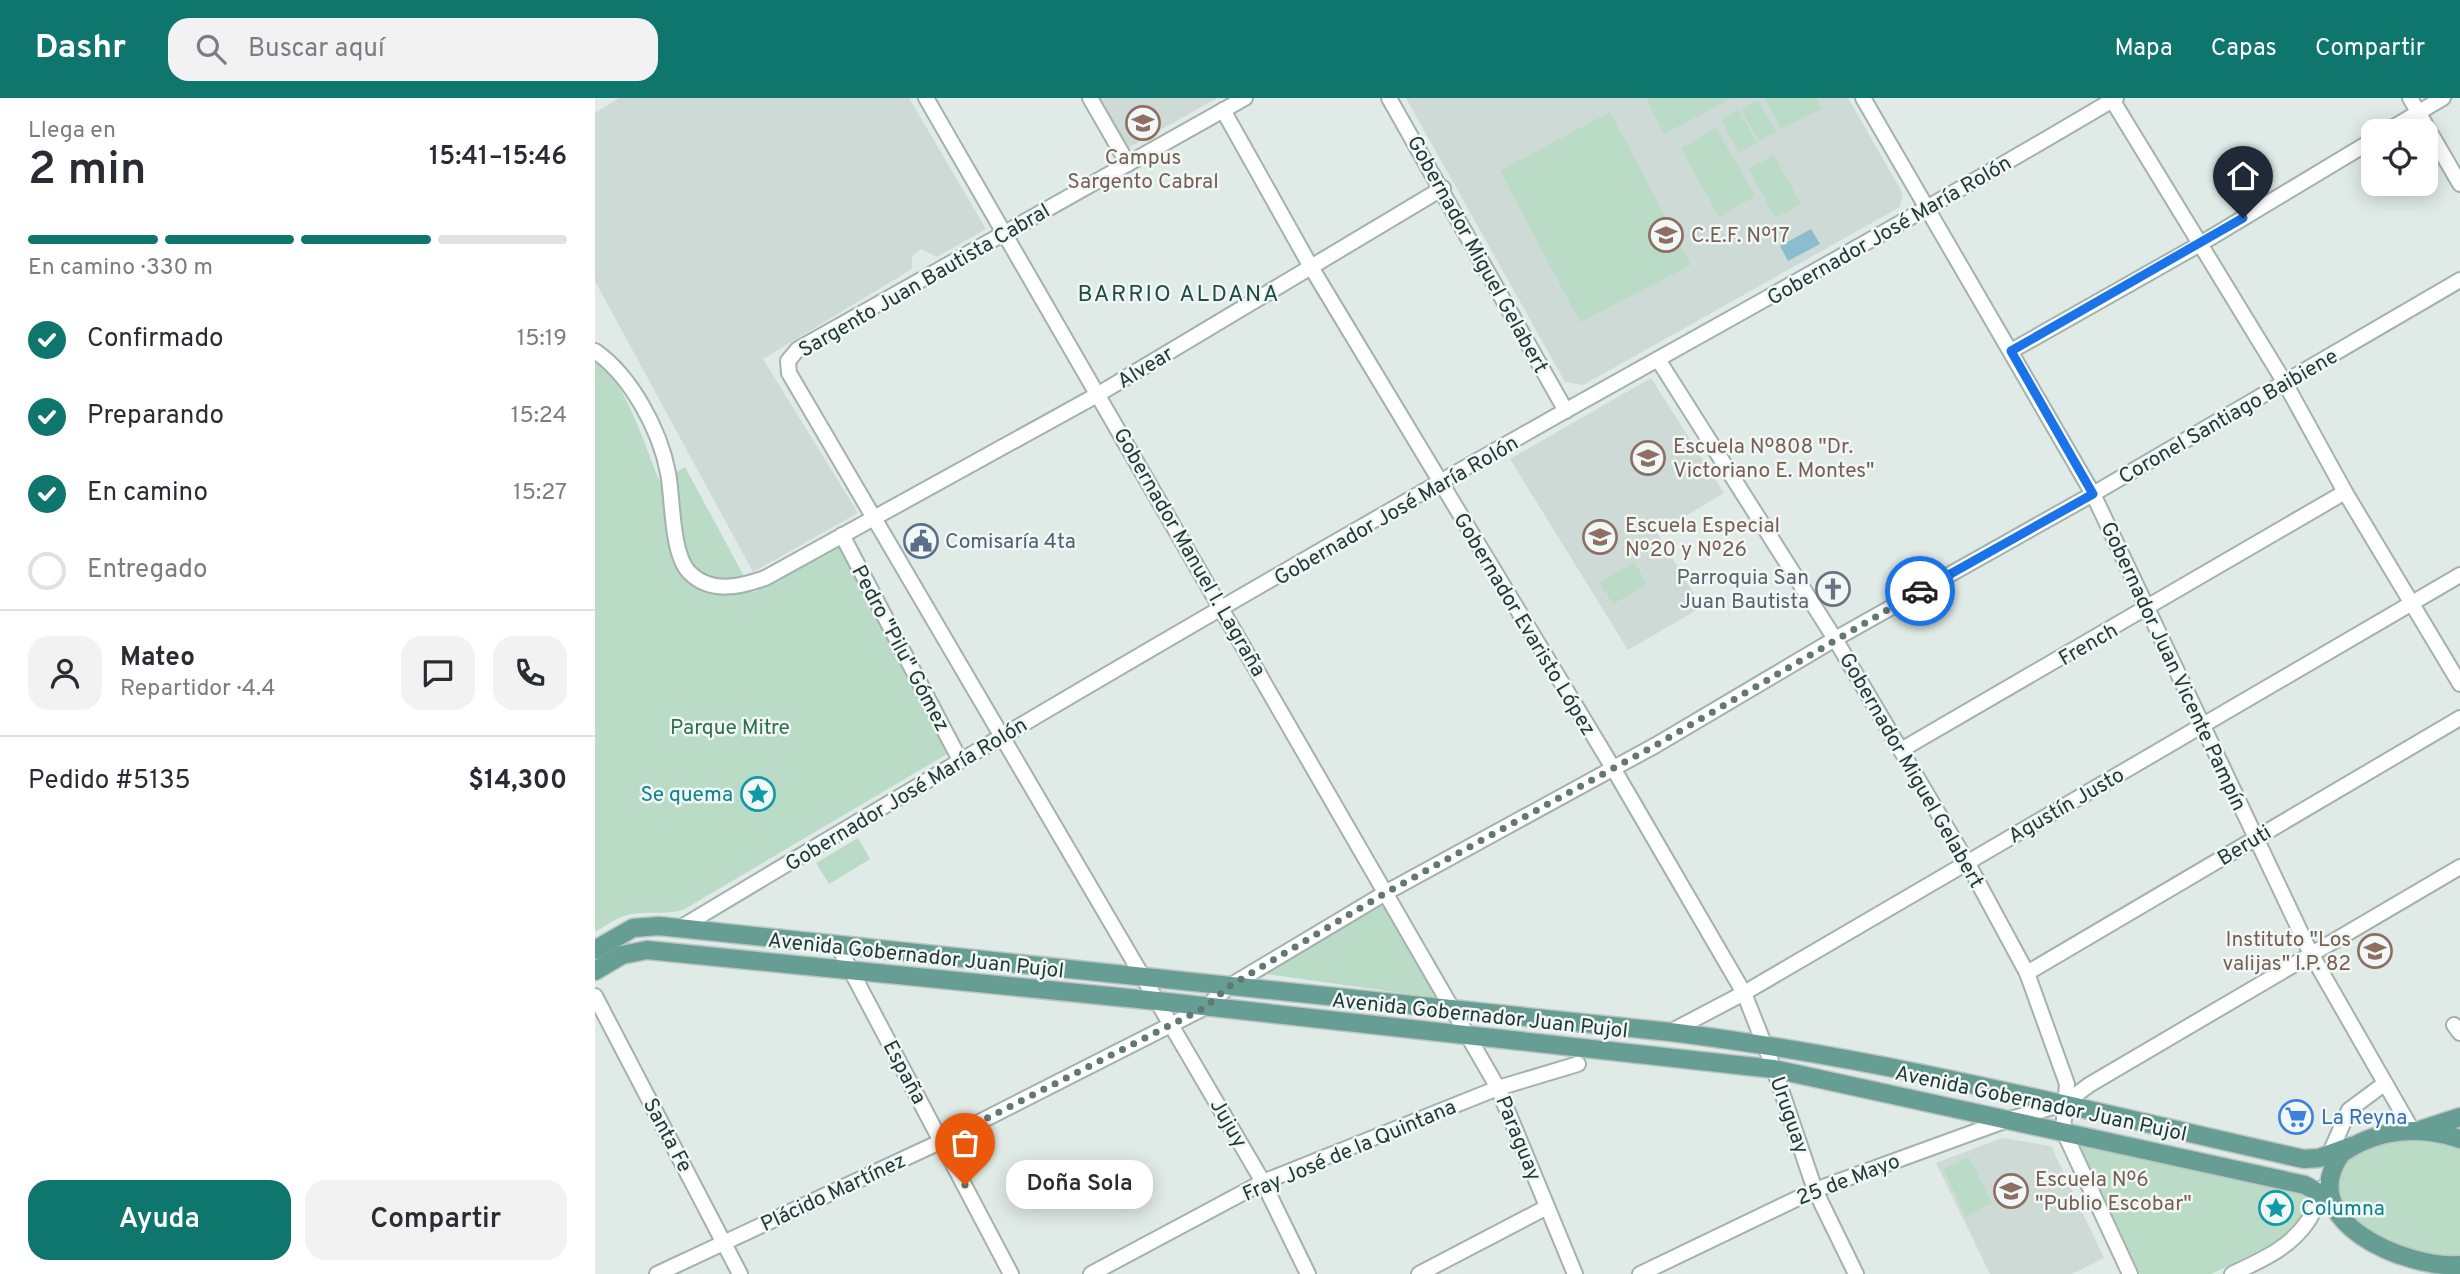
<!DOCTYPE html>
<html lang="es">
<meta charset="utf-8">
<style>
:root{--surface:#fff;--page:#f2f2f3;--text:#2b2b33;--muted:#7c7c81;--line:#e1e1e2;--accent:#0f766e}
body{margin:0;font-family:Overpass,sans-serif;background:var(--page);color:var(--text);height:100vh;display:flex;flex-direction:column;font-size:26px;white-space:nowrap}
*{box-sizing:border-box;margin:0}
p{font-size:23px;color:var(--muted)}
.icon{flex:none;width:38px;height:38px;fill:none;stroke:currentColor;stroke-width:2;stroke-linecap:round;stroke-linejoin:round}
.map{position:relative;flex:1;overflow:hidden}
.panel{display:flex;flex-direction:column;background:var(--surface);width:595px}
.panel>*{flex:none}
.fabs{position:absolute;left:1766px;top:21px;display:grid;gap:14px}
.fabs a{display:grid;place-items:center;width:77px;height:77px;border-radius:14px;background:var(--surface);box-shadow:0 4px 18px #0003;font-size:35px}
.pin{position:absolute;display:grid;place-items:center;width:60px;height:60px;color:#fff;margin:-72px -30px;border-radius:50% 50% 50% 0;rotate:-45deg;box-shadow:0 0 7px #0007}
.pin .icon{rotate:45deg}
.courier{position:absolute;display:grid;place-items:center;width:70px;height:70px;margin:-35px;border:5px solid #1a73e8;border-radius:50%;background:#fff;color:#222;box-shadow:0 2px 9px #0007}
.bubble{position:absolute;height:49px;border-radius:21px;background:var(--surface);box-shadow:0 4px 18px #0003;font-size:23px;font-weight:600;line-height:49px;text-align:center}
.headline em{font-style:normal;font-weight:600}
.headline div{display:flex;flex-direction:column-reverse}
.headline{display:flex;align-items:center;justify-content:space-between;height:119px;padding:0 28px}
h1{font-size:46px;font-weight:600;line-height:52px}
.bar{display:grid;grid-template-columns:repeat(4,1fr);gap:10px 7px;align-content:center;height:84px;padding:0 28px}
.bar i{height:9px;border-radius:5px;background:var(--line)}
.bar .current{background:var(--accent)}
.bar p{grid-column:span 4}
.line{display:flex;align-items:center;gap:18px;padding:0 28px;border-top:2px solid var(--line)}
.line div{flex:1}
.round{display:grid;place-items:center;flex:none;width:74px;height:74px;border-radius:21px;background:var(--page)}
ol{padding:0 28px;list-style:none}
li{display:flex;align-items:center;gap:21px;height:77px}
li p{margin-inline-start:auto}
li .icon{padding:7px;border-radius:50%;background:var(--accent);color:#fff;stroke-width:4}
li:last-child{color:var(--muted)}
li i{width:38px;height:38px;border:4px solid var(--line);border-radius:50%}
.action{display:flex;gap:14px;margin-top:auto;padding:14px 28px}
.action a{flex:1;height:80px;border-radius:21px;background:var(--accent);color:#fff;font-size:28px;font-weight:600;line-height:80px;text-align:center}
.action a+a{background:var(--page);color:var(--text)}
header{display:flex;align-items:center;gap:42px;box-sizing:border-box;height:98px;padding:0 35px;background:var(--accent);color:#fff}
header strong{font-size:33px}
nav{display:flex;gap:38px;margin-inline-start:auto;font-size:24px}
.search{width:490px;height:63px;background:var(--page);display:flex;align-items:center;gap:18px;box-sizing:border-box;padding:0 24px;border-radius:21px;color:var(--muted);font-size:26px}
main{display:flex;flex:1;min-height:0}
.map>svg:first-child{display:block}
.built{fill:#cedad6}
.green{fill:#badbc5}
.water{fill:#8abdcd}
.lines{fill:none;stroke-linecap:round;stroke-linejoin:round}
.minor-casing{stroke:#a3b2ae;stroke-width:18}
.major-casing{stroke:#bdc4c2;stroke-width:21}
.minor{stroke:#fff;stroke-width:14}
.major{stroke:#669e94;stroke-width:18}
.done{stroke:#647873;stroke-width:7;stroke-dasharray:0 12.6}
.route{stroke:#1a73e8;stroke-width:9}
.labels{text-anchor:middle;stroke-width:5;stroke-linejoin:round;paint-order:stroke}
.education-label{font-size:21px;fill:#785e54;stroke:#f0f7f4;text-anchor:start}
.street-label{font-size:21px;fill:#223a35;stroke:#f0f7f4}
.service-label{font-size:21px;fill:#4e5e75;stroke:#f0f7f4;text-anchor:start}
.worship-label{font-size:21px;fill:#5b616d;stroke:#f0f7f4;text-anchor:end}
.park-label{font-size:21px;fill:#2e6f4d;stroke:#f0f7f4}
.culture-label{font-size:21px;fill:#0d838f;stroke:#f0f7f4;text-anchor:end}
.shop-label{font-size:21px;fill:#366cbe;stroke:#f0f7f4;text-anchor:start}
.neighbourhood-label{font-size:23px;letter-spacing:2px;fill:#1f4b44;stroke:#f0f7f4}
</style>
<header>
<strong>Dashr</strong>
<div class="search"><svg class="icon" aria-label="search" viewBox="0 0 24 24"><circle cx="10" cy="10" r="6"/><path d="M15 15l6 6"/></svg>Buscar aquí</div>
<nav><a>Mapa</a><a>Capas</a><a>Compartir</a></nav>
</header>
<main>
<section class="panel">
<div class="headline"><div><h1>2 min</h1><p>Llega en</p></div><em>15:41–15:46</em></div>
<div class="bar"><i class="current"></i><i class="current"></i><i class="current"></i><i></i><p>En camino · 330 m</p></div>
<ol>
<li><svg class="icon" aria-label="check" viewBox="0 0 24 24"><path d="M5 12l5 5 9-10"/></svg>Confirmado<p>15:19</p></li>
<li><svg class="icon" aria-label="check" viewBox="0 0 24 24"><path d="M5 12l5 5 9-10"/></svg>Preparando<p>15:24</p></li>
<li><svg class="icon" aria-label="check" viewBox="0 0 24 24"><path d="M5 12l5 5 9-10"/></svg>En camino<p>15:27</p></li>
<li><i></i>Entregado</li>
</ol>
<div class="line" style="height:126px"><a class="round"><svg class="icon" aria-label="person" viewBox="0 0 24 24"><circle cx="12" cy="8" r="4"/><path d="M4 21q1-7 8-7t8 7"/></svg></a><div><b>Mateo</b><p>Repartidor · 4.4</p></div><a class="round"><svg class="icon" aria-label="chat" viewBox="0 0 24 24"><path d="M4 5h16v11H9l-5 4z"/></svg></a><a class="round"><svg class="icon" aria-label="phone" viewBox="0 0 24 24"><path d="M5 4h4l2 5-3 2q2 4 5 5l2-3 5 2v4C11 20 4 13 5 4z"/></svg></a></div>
<div class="line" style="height:91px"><div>Pedido #5135</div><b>$14,300</b></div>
<div class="action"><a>Ayuda</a><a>Compartir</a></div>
</section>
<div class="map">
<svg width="1865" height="1176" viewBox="0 0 1865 1176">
<rect width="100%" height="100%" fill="#e0eae7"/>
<g class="built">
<polygon points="24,0 314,0 391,131 342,159 326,151 317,158 317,171 168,261 263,415 158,474 0,183 0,15"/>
<polygon points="505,0 622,0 533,50"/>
<polygon points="811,0 1253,0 1308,96 1305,109 988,287 970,284"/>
<polygon points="1056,280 1129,395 1062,435 1107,509 1033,552 915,361"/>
<polygon points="1407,1040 1456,1048 1509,1160 1477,1176 1395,1176 1341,1065"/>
</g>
<g class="green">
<polygon points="1051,0 1137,0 1069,36"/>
<polygon points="1170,0 1221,0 1226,11 1186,31"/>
<polygon points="1163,2 1181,34 1164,43 1146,12"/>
<polygon points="1143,12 1162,45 1144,54 1126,22"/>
<polygon points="1015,14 1096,167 985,224 905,73"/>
<polygon points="1121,30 1160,98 1124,119 1086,50"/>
<polygon points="1179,57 1206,106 1180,120 1154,71"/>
<path d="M0 260C35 292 47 342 65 384L90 369 158 495 244 447 352 656 88 812C69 817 55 813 37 816 23 818 12 827 0 834Z"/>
<polygon points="1039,464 1052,486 1018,506 1005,485"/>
<polygon points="263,740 275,761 234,786 221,765"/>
<polygon points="786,803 842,900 664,875"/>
<path d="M1828 1040 1865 1046V1162C1840 1161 1788 1150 1769 1133 1745 1112 1730 1071 1765 1053 1785 1042 1806 1041 1828 1040Z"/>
<polygon points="1480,1043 1707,1094 1714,1107 1695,1138 1616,1176 1545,1176"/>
<polygon points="1374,1059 1397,1105 1371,1118 1348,1071"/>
</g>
<polygon class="water" points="1216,131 1225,146 1193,163 1185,148"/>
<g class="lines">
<g class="minor-casing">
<g id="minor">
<polyline points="331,0 903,990 980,1176"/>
<polyline points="495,0 533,66"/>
<polyline points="650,0 203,251 193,263 194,275 668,1084 713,1176"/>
<polyline points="794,0 971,313"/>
<polyline points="1268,0 1498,396 1715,854 1817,1032"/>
<polyline points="1516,0 1690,285 1750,394 1865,586"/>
<polyline points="1815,0 1865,86"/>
<polyline points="628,12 716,169 1018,670 1149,895 1179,971 1220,1092 1261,1176"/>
<polyline points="1792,33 1848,0"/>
<path d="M0 253C36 278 65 332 73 375 78 400 76 455 94 474 115 496 145 489 170 480L502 297 848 90"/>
<polyline points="1416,253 1605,146 1778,42"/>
<polyline points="1064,263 1240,541 1372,764 1432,875 1472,986 1468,1032 1535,1176"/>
<polyline points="247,437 365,662"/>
<polyline points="1306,652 1750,394"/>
<path d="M85 830C378 654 673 481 970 313 1154 210 1339 108 1521 0"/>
<polyline points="243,848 416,1176"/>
<polyline points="1432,875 1865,620"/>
<polyline points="0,898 145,1176"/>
<polyline points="1859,927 1865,935"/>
<polyline points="1075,934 1149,895 1865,477"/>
<polyline points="1734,1057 1754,1012 1789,986"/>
<polyline points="62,1176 347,1043 611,909 633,889 792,794 1061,647 1240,541 1498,396 1865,182"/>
<polyline points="496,1176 668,1084 903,990 983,966"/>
<polyline points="824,1176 952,1109"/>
<polyline points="1045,1176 1220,1092 1415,1021 1469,1006 1494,987 1865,769"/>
<path d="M1637 1176C1666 1162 1694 1151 1713 1123 1721 1112 1721 1099 1729 1089"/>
</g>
</g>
<g class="major-casing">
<g id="major">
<path d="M0 852 38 830 64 828 1075 934C1289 960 1499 1014 1709 1061L1724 1060 1757 1048"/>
<polyline points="0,873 27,857 52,852 553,902 1179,971 1710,1087 1724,1095 1747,1119"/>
<polyline points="1828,1031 1865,1019"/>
<path d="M1865 1041C1825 1027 1781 1031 1746 1056 1698 1124 1812 1171 1865 1167"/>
</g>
</g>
<use href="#minor" class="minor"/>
<use href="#major" class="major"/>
</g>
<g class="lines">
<polyline class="done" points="370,1087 347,1043 611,909 633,889 792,794 1061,647 1325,493"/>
<polyline class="route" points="1325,493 1498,396 1416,253 1648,120"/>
</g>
<defs>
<g id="university-ring" transform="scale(1.75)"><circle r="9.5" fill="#f0f7f4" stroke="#8d6e63" stroke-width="1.5"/><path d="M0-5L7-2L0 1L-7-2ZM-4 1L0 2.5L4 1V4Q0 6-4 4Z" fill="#8d6e63"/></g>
<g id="school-ring" transform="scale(1.75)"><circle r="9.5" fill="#f0f7f4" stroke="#8d6e63" stroke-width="1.5"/><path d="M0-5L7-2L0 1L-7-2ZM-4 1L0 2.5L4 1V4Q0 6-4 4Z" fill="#8d6e63"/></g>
<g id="civic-ring" transform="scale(1.75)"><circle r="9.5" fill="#f0f7f4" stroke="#5c6f8a" stroke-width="1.5"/><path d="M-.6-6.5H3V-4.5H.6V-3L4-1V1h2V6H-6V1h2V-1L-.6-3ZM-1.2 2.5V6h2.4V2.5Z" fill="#5c6f8a"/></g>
<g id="church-ring" transform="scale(1.75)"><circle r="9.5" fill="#f0f7f4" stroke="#6b7280" stroke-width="1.5"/><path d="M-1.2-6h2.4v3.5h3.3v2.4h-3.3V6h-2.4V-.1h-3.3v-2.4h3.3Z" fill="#6b7280"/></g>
<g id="sight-ring" transform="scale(1.75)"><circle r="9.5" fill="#f0f7f4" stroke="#0f9aa8" stroke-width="1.5"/><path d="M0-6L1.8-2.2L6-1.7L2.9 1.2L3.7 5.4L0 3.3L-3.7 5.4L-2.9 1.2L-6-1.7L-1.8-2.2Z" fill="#0f9aa8"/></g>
<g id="supermarket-ring" transform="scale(1.75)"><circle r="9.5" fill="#f0f7f4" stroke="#3f7fe0" stroke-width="1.5"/><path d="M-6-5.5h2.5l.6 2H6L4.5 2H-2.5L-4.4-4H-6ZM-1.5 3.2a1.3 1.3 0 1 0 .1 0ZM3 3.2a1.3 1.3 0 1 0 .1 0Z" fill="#3f7fe0"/></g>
</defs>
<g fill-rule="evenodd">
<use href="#university-ring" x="548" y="25"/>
<use href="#university-ring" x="1071" y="137"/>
<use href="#school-ring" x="1053" y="360"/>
<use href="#school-ring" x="1005" y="439"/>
<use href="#civic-ring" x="326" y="443"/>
<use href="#church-ring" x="1238" y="491"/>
<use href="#sight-ring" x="163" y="696"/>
<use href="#school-ring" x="1780" y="853"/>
<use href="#supermarket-ring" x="1701" y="1019"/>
<use href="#school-ring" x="1416" y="1093"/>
<use href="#sight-ring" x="1681" y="1110"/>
</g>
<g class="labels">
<g class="education-label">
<text x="548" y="66" text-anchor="middle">Campus<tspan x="548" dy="24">Sargento Cabral</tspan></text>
<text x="1096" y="144">C.E.F. Nº17</text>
<text x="1078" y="355">Escuela Nº808 "Dr.<tspan x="1078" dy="24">Victoriano E. Montes"</tspan></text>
<text x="1030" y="434">Escuela Especial<tspan x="1030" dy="24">Nº20 y Nº26</tspan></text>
<text x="1756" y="848" text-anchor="end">Instituto "Los<tspan x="1756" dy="24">valijas" I.P. 82</tspan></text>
<text x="1440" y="1088">Escuela Nº6<tspan x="1440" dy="24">"Publio Escobar"</tspan></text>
</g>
<g class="street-label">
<text transform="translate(1294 132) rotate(-30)" y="7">Gobernador José María Rolón</text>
<text transform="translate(883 156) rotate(61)" y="7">Gobernador Miguel Gelabert</text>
<text transform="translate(329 182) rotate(-30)" y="7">Sargento Juan Bautista Cabral</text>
<text transform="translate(550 269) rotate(-31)" y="7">Alvear</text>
<text transform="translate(1633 318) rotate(-30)" y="7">Coronel Santiago Baibiene</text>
<text transform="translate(801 412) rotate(-30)" y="7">Gobernador José María Rolón</text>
<text transform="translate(595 454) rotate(60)" y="7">Gobernador Manuel I. Lagraña</text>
<text transform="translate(930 526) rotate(59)" y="7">Gobernador Evaristo López</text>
<text transform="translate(1493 546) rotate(-30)" y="7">French</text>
<text transform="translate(306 550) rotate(62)" y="7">Pedro "Pilu" Gómez</text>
<text transform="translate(1579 568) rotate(65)" y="7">Gobernador Juan Vicente Pampín</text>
<text transform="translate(1317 672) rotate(60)" y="7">Gobernador Miguel Gelabert</text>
<text transform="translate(311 696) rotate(-31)" y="7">Gobernador José María Rolón</text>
<text transform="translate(1471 707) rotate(-30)" y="7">Agustín Justo</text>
<text transform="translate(1649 747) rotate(-31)" y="7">Beruti</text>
<text transform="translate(321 857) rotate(6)" y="7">Avenida Gobernador Juan Pujol</text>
<text transform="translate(885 917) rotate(6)" y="7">Avenida Gobernador Juan Pujol</text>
<text transform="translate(310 974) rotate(62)" y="7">España</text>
<text transform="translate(1446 1005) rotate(12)" y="7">Avenida Gobernador Juan Pujol</text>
<text transform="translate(1195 1017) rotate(71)" y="7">Uruguay</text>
<text transform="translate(634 1025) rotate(60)" y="7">Jujuy</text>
<text transform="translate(73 1037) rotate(62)" y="7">Santa Fe</text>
<text transform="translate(924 1040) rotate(68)" y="7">Paraguay</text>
<text transform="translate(754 1052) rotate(-23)" y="7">Fray José de la Quintana</text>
<text transform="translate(1253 1081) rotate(-21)" y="7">25 de Mayo</text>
<text transform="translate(238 1094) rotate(-25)" y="7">Plácido Martínez</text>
</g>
<g class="service-label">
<text x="350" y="450">Comisaría 4ta</text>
</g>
<g class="worship-label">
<text x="1214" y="486">Parroquia San<tspan x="1214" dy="24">Juan Bautista</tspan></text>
</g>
<g class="park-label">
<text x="135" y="636">Parque Mitre</text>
</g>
<g class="culture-label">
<text x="138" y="703">Se quema</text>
<text x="1706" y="1117" text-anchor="start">Columna</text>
</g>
<g class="shop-label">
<text x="1726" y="1026">La Reyna</text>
</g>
<g class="neighbourhood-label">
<text x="584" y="203">BARRIO ALDANA</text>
</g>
</g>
</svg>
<div class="fabs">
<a><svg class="icon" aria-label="locate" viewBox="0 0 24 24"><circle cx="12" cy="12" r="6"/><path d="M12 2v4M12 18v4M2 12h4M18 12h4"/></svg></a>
</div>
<div class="pin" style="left:370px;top:1087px;background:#ea580c"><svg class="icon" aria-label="bag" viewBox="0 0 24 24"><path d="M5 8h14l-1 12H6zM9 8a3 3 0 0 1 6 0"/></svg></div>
<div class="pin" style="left:1648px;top:120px;background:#1f2937"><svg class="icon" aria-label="home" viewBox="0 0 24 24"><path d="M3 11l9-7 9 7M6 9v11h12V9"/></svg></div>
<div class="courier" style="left:1325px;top:493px"><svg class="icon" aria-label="car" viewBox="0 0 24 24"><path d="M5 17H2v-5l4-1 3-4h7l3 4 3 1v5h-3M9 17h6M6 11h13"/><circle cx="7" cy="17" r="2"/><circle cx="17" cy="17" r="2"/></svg></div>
<div class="bubble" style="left:411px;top:1062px;width:147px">Doña Sola</div>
</div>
</main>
